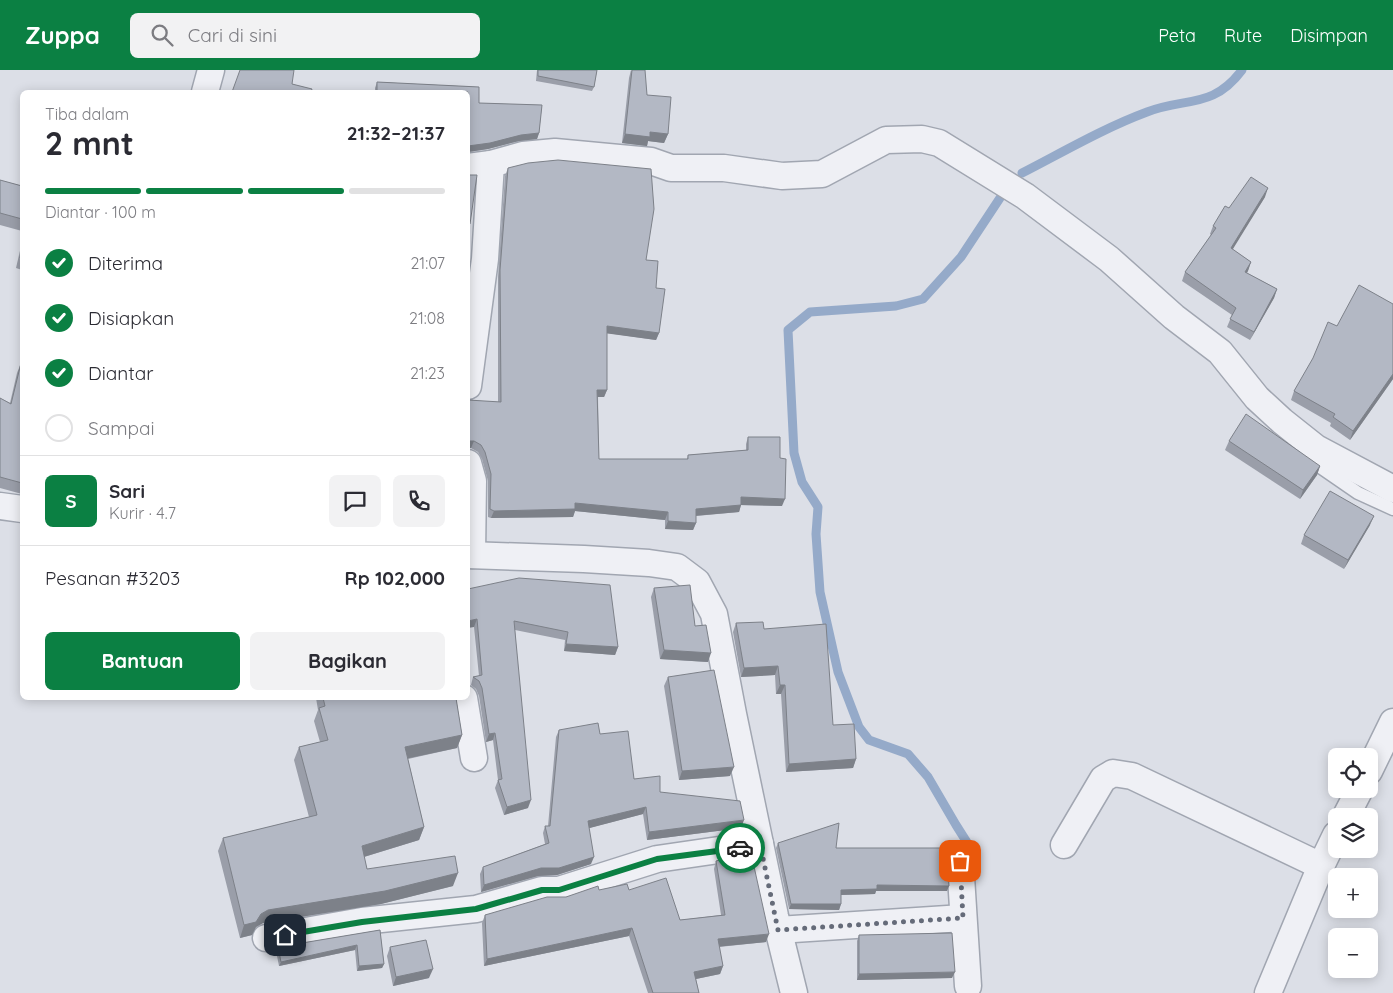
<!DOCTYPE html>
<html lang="id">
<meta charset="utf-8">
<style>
:root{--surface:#fff;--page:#f2f2f3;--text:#2b2b33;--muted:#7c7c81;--line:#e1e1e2;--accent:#0b8043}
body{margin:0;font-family:Quicksand,sans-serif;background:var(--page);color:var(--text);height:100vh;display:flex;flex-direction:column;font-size:19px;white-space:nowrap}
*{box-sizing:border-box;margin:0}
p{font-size:16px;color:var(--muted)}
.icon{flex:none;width:28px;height:28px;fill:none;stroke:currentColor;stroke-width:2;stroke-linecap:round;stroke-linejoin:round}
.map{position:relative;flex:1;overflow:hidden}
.sheet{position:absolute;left:20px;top:20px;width:450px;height:610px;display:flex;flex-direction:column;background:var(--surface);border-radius:8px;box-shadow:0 2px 12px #0003}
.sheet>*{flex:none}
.controls{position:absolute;left:1328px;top:678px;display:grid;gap:10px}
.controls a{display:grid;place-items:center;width:50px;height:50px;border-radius:8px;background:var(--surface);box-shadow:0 2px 12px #0003;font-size:25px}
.pin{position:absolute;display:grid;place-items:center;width:42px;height:42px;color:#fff;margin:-21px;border-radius:10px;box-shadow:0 2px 8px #0006}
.courier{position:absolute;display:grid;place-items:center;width:50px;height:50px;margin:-25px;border:4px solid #0b8043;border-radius:50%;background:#fff;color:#222;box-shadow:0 1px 6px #0007}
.overview em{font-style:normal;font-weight:700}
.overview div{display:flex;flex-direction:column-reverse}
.overview{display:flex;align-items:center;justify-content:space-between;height:85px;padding:0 25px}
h1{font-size:32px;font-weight:700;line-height:38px}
.bar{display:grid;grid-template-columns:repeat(4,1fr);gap:8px 5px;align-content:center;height:60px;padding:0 25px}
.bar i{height:6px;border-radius:4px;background:var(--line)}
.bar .active{background:var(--accent)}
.bar p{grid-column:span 4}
.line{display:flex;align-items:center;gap:12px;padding:0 25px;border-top:1px solid var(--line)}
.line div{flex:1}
.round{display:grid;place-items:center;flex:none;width:52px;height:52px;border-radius:8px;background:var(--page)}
ol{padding:0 25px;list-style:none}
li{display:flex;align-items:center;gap:15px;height:55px}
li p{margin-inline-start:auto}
li .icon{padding:5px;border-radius:50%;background:var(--accent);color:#fff;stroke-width:4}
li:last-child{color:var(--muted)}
li i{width:28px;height:28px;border:2px solid var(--line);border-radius:50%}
.cta{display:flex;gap:10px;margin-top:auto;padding:10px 25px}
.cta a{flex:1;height:58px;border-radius:8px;background:var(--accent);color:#fff;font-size:20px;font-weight:700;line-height:58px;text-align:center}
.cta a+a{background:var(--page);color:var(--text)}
header{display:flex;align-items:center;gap:30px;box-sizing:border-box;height:70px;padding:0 25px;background:var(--accent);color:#fff}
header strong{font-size:24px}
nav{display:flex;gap:28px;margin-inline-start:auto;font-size:18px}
.search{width:350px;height:45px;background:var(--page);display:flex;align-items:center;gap:12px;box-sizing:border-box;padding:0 18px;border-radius:8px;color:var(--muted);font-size:19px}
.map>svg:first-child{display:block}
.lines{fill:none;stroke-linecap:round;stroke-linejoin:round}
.stream{stroke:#95aac9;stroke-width:9}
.service-casing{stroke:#a1a6b1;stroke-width:15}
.minor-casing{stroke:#a1a6b1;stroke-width:29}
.service{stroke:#eff0f5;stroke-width:12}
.minor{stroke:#eff0f5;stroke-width:26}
.wall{fill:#9a9ea9}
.shaded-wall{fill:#7d8189}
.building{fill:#b3b8c4;stroke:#7d8189}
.done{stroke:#656b79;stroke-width:5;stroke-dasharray:0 9}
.route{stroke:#0b8043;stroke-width:6}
</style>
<header>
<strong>Zuppa</strong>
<div class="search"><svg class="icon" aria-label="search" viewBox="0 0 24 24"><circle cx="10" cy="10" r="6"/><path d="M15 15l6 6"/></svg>Cari di sini</div>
<nav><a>Peta</a><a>Rute</a><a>Disimpan</a></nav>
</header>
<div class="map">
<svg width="1393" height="923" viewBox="0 0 1393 923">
<rect width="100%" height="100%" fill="#dcdfe7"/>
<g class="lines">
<g class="stream">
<path d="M1022 103C1063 82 1104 58 1147 42 1186 27 1213 39 1242 0"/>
<polyline points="969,793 968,774 956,755 928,707 908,684 869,670 859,657 838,602 820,522 816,464 818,437 802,412 794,383 788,260 810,242 896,236 923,229 961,187 1000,128"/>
</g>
<g class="service-casing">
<polyline id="service" points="1313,392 1358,423 1393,439"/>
</g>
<g class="minor-casing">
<g id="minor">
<polyline points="205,22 211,0"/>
<polyline points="468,97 491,94 523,85 555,82 651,91 671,98 724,98 782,106 822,104 886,70 922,69 939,73 1025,126 1109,189 1174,247 1220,282 1257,328 1282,351 1316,378 1393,419"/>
<polyline points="468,316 485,189 491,94"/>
<polyline points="468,393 473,411 472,485"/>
<polyline points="0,436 22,439"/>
<polyline points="468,485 584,489 649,493 677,497 697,512 714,544 733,644 775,846 794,923"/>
<polyline points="464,628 474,688"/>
<polyline points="1369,701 1393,652"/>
<polyline points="1346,746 1360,719"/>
<polyline points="1064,775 1103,709 1113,703 1132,706 1321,796"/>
<polyline points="960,791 968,916"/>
<polyline points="778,860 963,848"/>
<polyline points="266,868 362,851 476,839 542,820 559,820 657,789 760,774"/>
<polyline points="1268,923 1321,796 1336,765"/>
</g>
</g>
<use href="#service" class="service"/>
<use href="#minor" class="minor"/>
</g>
<g class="wall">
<polygon points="537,0 597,0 594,17 592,21 536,11"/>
<polygon points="631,0 647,25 668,64 664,73 648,71 647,76 622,73 629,8"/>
<polygon points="377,12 479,17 479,33 542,35 539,63 537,69 519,71 488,79 468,82 468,22 375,22 375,18"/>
<polygon points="508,98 646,190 656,218 659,263 656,270 607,263 607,320 604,327 598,327 599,389 687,389 688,385 746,380 746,374 748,367 782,436 741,435 739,442 696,446 696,453 693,460 665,459 665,450 575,441 573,447 491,448 488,447 488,411 482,389 478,382 471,378 468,378 468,330 498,332 498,207 505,106"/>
<polygon points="0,110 22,116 22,161 0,155"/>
<polygon points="1265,127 1232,179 1251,192 1247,203 1277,219 1274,228 1250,270 1227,257 1232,245 1182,211 1185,202 1211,165 1210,164 1213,156 1229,138"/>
<polygon points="22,172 22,200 16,198"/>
<polygon points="1393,234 1393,309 1350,370 1330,356 1331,353 1291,330 1294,321 1337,256"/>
<polygon points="21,293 22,293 22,424 0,418 0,328 10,333 17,303"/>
<polygon points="1229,371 1320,396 1317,405 1300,429 1225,380"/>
<polygon points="1370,455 1344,499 1301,474 1304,465"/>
<polygon points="654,518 708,592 660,589 651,527"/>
<polygon points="468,519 618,577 615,585 564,581 565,570 515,560 528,738 504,745 495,718 498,710 493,670 486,672 479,626 476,619 471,615 473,607 479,606 474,557"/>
<polygon points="736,553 764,559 833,655 856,689 853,698 786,702 781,624 776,624 775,605 741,607 733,562"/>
<polygon points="668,607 730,706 679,710 664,616"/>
<polygon points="316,628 456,628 462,665 457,678 408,689 424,757 419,770 364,787 367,799 453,816 381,834 263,853 256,857 252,865 240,868 218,781 223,768 309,747 294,690 299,677 320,672 314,651 318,640"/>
<polygon points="559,660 600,664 634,709 660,722 741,758 647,770 643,744 589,758 591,794 557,805 538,806 481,822 480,804 483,797 545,774 543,763 545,756 548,756 556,667"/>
<polygon points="778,773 836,778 947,787 947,821 876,821 875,824 841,825 841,834 839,840 789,839 776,778"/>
<polygon points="716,791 766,872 719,877 723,896 720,904 696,909 699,923 648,923 629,866 484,896 482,853 485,845 566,827 599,820 629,820 680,850 721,845 714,799"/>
<polygon points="380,860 384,894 382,898 357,901 355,880 279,896 276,881 278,877"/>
<polygon points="859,865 952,908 857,910 857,871"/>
<polygon points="390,877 429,908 393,916 387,886"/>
</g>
<g class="shaded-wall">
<polygon points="650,62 668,64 664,73 648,71 647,76 622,73 625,64"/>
<polygon points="539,63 537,69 519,71 488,79 468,82 468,76 521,65"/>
<polygon points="1268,118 1265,127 1228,187 1231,178"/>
<polygon points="468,154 470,154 468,160"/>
<polygon points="1251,192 1248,201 1242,210 1245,202"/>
<polygon points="1277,219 1274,228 1250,270 1254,262"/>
<polygon points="607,256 659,263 656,270 604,263"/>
<polygon points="1393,304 1393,309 1350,370 1353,361"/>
<polygon points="597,320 607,320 604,327 595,327"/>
<polygon points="468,371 474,371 471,378 468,378"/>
<polygon points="1320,396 1317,405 1300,429 1303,420"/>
<polygon points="741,427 785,429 782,436 738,435"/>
<polygon points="575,433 668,442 665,450 575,441 573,447 491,448 494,441"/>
<polygon points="741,435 739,442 693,446 696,439"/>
<polygon points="1374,446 1370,455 1344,499 1348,490"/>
<polygon points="668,451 696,453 693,460 665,459"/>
<polygon points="477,549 474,557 468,558 468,551"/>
<polygon points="566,574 618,577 615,585 564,581"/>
<polygon points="664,580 711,583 708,592 660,589"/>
<polygon points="778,596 775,605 741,607 744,598"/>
<polygon points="780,615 785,615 781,624 776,624"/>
<polygon points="495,663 493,670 486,672 489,664"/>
<polygon points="462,665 457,678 400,690 405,677"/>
<polygon points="856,689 853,698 786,702 789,694"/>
<polygon points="734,697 730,706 679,710 682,701"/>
<polygon points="531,730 528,738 504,745 507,737"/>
<polygon points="646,737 643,744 586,759 588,751"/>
<polygon points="744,750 741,758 647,770 649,762"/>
<polygon points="424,757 419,770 357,789 362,776"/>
<polygon points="594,787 591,794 557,805 538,806 481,822 484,815 541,798"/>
<polygon points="458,803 453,816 381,834 263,853 256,857 252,865 240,868 244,855 261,844 268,840"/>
<polygon points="877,815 949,816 947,821 876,821 875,824 839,825 841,820"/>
<polygon points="791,834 841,834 839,840 789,839"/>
<polygon points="632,858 629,866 484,896 487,889"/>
<polygon points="769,864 766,872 715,877 718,869"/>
<polygon points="357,875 355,880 279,896 281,892"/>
<polygon points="384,894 382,898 357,901 359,896"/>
<polygon points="723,896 720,904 691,910 694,902"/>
<polygon points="433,899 429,908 393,916 396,907"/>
<polygon points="955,902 952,908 857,910 859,904"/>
</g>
<g class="building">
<polygon points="240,0 294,0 292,14 312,19 311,22 232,22"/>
<polygon points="538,0 597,0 594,17 538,6"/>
<polygon points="632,0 645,0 647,25 671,27 668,64 650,62 650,67 625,64"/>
<polygon points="377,12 479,17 479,33 542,35 539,63 521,65 490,73 468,76 468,22 377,22"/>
<polygon points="558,90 651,99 654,139 646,190 658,191 656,218 665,219 659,263 607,256 607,320 597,320 599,389 688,389 688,385 748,380 748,367 780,367 780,388 786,389 785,429 741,427 741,435 696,439 696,453 668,451 668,442 575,433 575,439 494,441 490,439 491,404 485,382 481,375 474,371 468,371 468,330 501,332 500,200 508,98 528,93"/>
<polygon points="468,105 477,105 470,154 468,154"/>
<polygon points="1251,107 1268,118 1231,178 1251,192 1245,202 1277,219 1254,262 1230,249 1236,238 1185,202 1216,158 1213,156 1225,136 1229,138"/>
<polygon points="0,110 22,116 22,149 0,143"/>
<polygon points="22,176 22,188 20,188"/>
<polygon points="1359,215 1393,234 1393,304 1353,361 1333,347 1335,344 1294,321 1313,288 1328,252 1337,256"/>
<polygon points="21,293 22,293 22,413 0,407 0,328 11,334"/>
<polygon points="1246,344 1320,396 1303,420 1229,371"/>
<polygon points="1330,421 1374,446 1348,490 1304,465"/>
<polygon points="519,508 610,515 618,577 566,574 568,562 514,551 531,730 507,737 498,710 502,709 495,663 489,664 482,618 479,611 473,607 482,605 477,549 468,551 468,519"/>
<polygon points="690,515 695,556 706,555 711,583 664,580 654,518"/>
<polygon points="763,552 764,559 826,554 833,655 854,654 856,689 789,694 785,615 780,615 778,596 744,598 736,553"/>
<polygon points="714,600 734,697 682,701 668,607"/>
<polygon points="323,628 456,628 462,665 405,677 424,757 362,776 367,799 455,786 458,803 385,821 268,840 261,844 256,852 244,855 223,768 317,745 299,677 328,670 319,638 325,636"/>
<polygon points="598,653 600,664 628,661 634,709 660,706 660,722 740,731 744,750 649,762 646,737 588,751 594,787 559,798 541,798 484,815 483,797 549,773 545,756 550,756 559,660"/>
<polygon points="839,753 836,778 949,778 947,787 949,816 877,815 877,819 841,820 841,834 791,834 778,773"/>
<polygon points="751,783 769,864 718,869 723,896 694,902 699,923 653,923 632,858 487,889 485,845 547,827 566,827 598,816 599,820 627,814 629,820 666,808 680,850 725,845 716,791 733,786"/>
<polygon points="380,860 384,894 359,896 357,875 281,892 278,877"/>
<polygon points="952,863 955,902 859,904 859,865"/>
<polygon points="426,870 433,899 396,907 390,877"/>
</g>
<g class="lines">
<polyline class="done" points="740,778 760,774 778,860 963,848 960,791"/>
<polyline class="route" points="285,865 362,852 476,839 542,820 559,820 657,789 740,778"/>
</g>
</svg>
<div class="controls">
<a><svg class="icon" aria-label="locate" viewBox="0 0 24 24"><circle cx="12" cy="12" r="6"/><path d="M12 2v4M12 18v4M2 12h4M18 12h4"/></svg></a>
<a><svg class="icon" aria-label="layers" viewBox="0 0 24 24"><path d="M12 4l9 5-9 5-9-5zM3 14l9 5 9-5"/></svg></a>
<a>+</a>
<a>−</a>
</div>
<div class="pin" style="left:960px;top:791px;background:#ea580c"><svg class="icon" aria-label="bag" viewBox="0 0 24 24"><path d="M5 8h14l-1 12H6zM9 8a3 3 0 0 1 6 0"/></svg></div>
<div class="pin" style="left:285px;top:865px;background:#1f2937"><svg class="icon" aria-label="home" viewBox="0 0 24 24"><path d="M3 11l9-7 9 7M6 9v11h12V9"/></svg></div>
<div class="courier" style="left:740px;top:778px"><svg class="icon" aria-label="car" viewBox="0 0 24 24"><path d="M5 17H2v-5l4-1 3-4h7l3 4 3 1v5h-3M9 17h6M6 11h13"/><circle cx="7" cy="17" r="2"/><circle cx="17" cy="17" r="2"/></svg></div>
<section class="sheet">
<div class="overview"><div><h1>2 mnt</h1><p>Tiba dalam</p></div><em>21:32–21:37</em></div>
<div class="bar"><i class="active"></i><i class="active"></i><i class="active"></i><i></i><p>Diantar · 100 m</p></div>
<ol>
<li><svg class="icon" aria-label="check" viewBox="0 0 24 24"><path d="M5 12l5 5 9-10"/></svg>Diterima<p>21:07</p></li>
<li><svg class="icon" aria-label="check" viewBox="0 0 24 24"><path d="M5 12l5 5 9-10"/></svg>Disiapkan<p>21:08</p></li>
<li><svg class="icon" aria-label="check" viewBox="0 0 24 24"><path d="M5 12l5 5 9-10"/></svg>Diantar<p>21:23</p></li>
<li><i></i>Sampai</li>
</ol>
<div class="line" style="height:90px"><b class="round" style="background:var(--accent);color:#fff">S</b><div><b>Sari</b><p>Kurir · 4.7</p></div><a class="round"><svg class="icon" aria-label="chat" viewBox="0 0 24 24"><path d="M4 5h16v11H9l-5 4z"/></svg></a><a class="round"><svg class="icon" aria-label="phone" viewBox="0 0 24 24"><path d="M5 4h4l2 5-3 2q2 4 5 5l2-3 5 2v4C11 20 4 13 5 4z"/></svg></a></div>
<div class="line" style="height:65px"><div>Pesanan #3203</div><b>Rp 102,000</b></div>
<div class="cta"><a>Bantuan</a><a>Bagikan</a></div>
</section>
</div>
